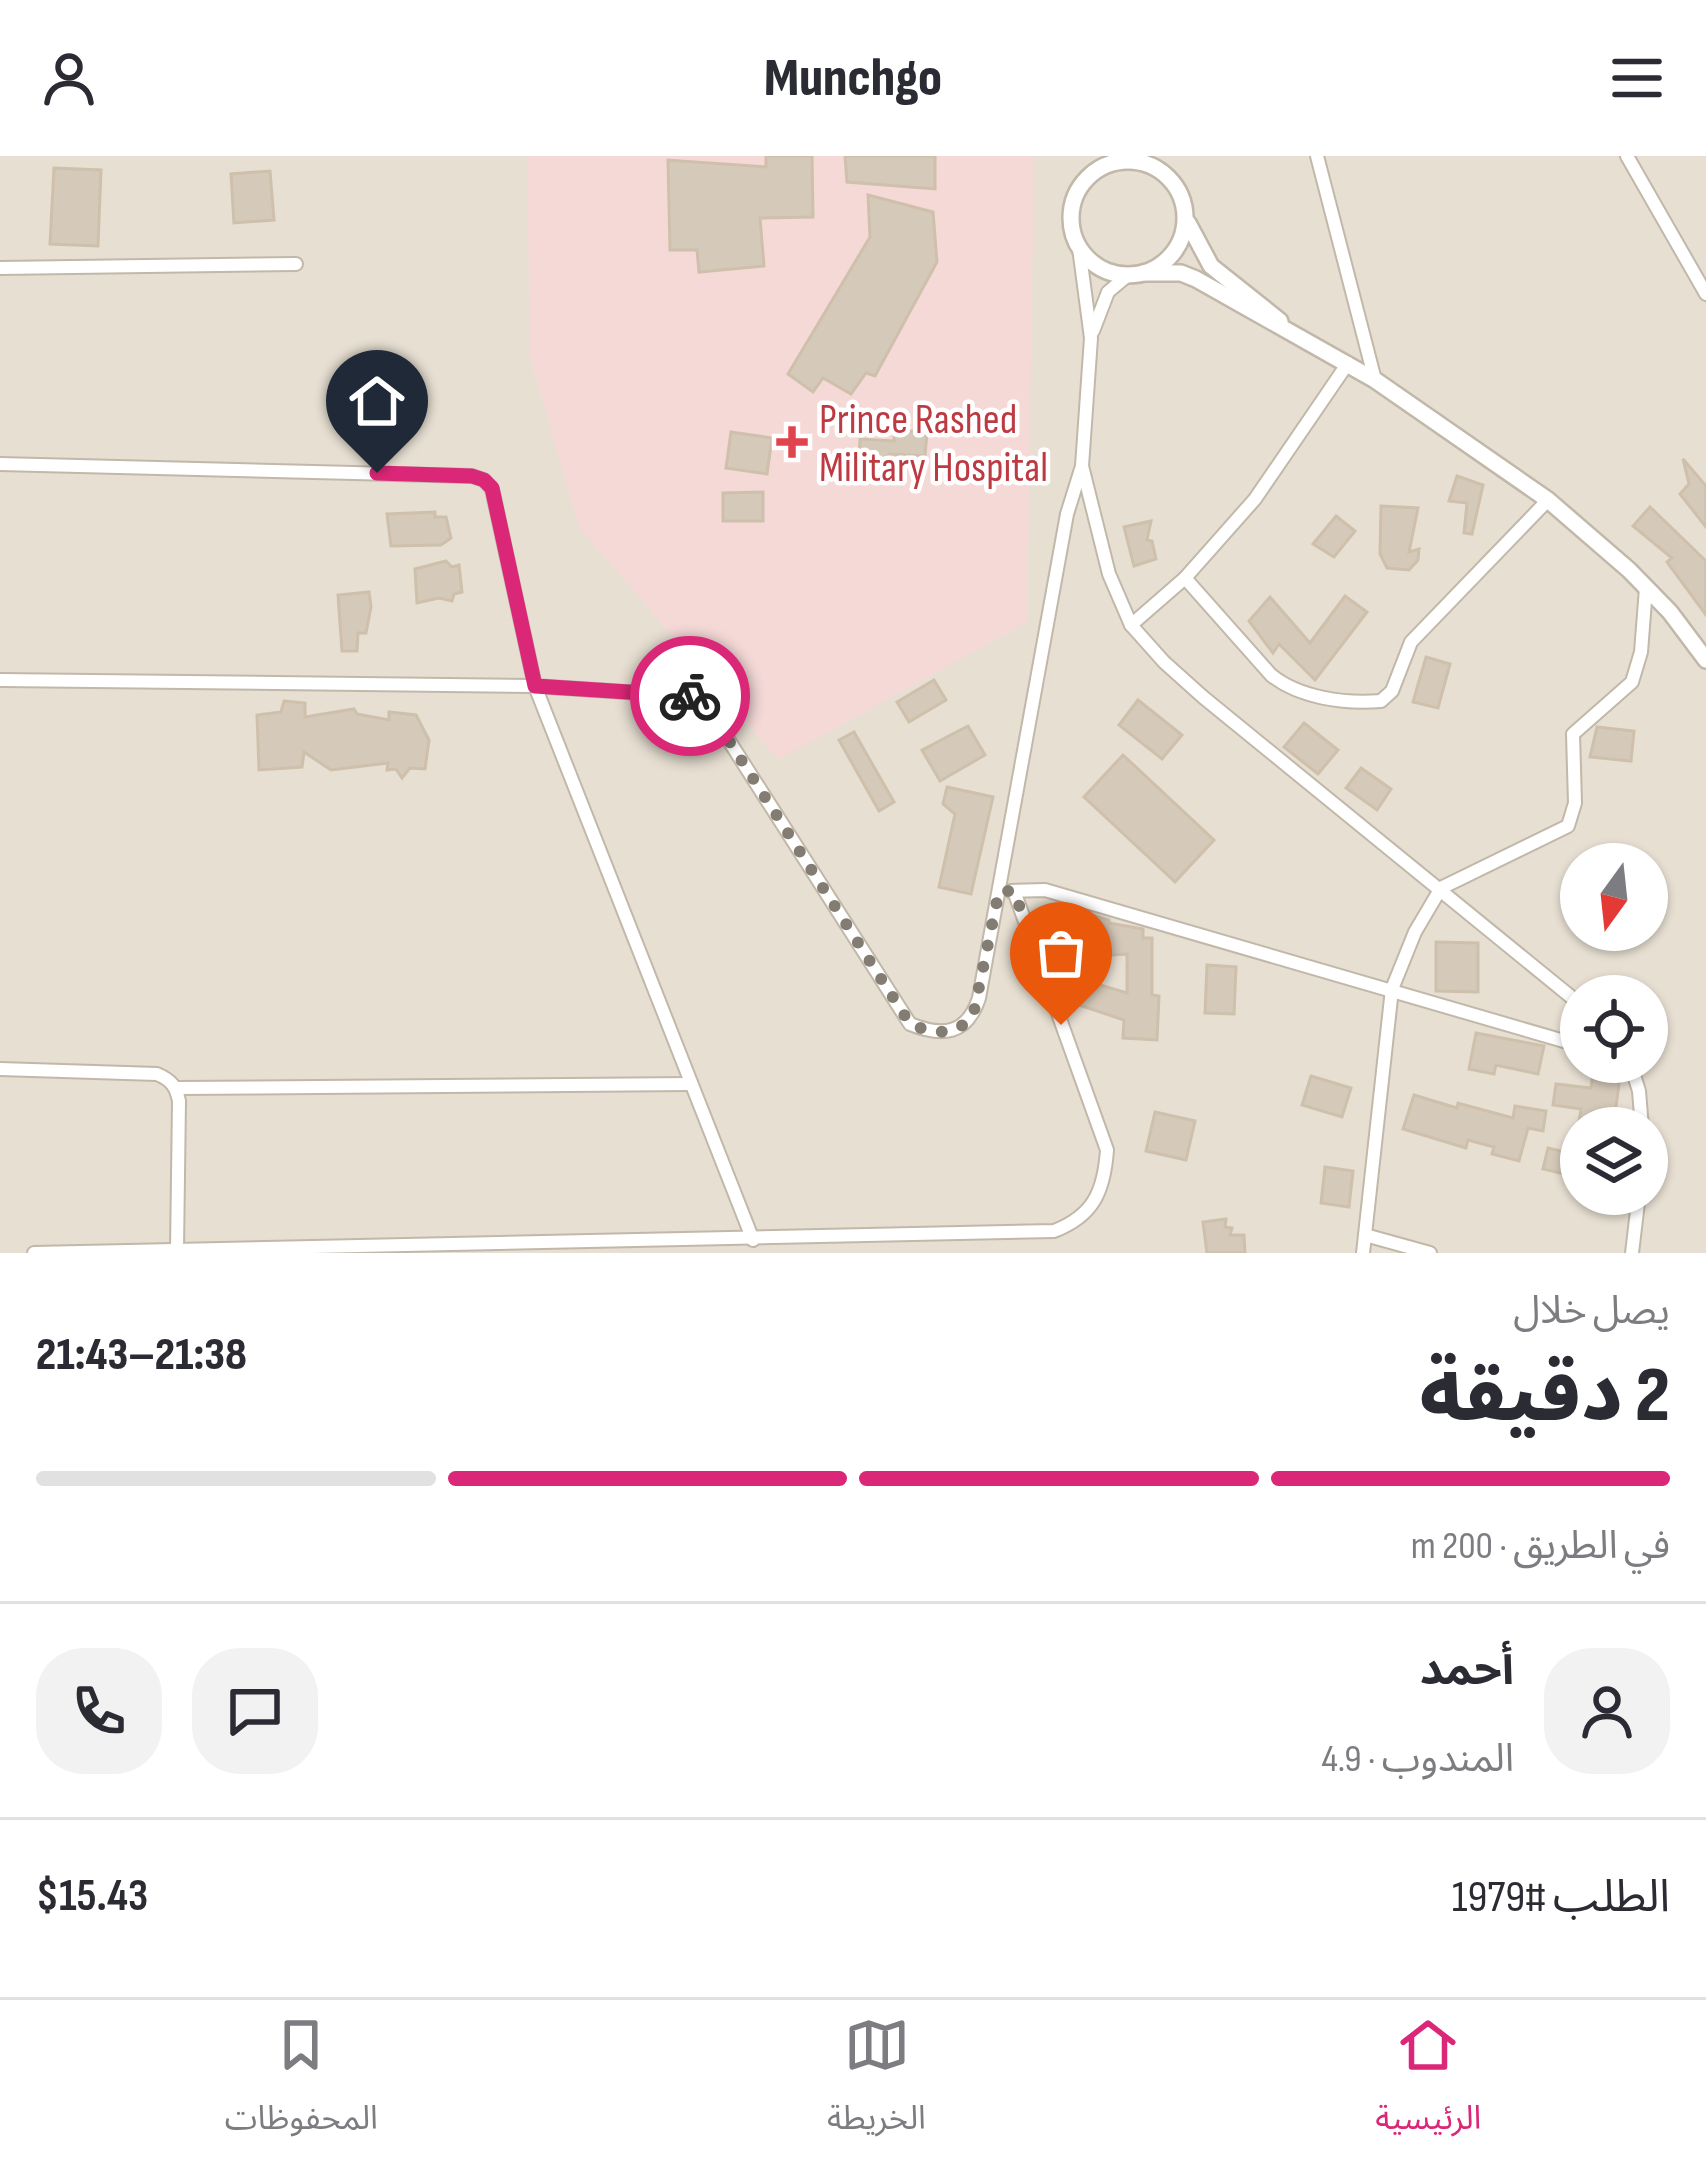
<!DOCTYPE html>
<html lang="ar">
<meta charset="utf-8">
<style>
:root{--surface:#fff;--page:#f2f2f3;--text:#2b2b33;--muted:#7c7c81;--line:#e1e1e2;--accent:#db2777}
body{margin:0;font-family:"Sofia Sans Condensed","Noto Sans Arabic",sans-serif;background:var(--page);color:var(--text);direction:rtl;height:100vh;display:flex;flex-direction:column;font-size:45px;white-space:nowrap}
*{box-sizing:border-box;margin:0}
p{font-size:39px;color:var(--muted)}
.icon{flex:none;width:66px;height:66px;fill:none;stroke:currentColor;stroke-width:2;stroke-linecap:round;stroke-linejoin:round}
.map{position:relative;height:1097px;overflow:hidden;direction:ltr}
.side{display:flex;flex-direction:column;background:var(--surface);flex:1}
.side>*{flex:none}
.needle{width:78px;rotate:195deg}
.controls{position:absolute;left:1560px;top:687px;display:grid;gap:24px}
.controls a{display:grid;place-items:center;width:108px;height:108px;border-radius:50%;background:var(--surface);box-shadow:0 3px 9px #0004;font-size:60px}
.pin{position:absolute;display:grid;place-items:center;width:102px;height:102px;color:#fff;margin:-123px -51px;border-radius:50% 50% 50% 0;rotate:-45deg;box-shadow:0 0 12px #0007}
.pin .icon{rotate:45deg}
.courier{position:absolute;display:grid;place-items:center;width:120px;height:120px;margin:-60px;border:9px solid #db2777;border-radius:50%;background:#fff;color:#222;box-shadow:0 3px 15px #0007}
.summary em{font-style:normal;font-weight:800}
.summary div{display:flex;flex-direction:column-reverse}
.summary{display:flex;align-items:center;justify-content:space-between;height:204px;padding:0 36px}
h1{font-size:78px;font-weight:800;line-height:90px}
.bar{display:grid;grid-template-columns:repeat(4,1fr);gap:18px 12px;align-content:center;height:144px;padding:0 36px}
.bar i{height:15px;border-radius:9px;background:var(--line)}
.bar .selected{background:var(--accent)}
.bar p{grid-column:span 4}
.line{display:flex;align-items:center;gap:30px;padding:0 36px;border-top:3px solid var(--line)}
.line div{flex:1}
.round{display:grid;place-items:center;flex:none;width:126px;height:126px;border-radius:48px;background:var(--page)}
header{display:flex;justify-content:space-between;align-items:center;height:156px;padding:0 36px;background:var(--surface);font-size:54px;font-weight:800}
.tab-bar{display:flex;justify-content:space-around;align-items:center;height:168px;border-top:3px solid var(--line);background:var(--surface);font-size:33px;color:var(--muted)}
.tab-bar a{display:grid;justify-items:center;gap:6px}
.tab-bar .selected{color:var(--accent)}
.map>svg:first-child{display:block}
.residential{fill:#e7dfd2;fill-rule:evenodd}
.medical{fill:#f4d9d7}
.building{fill:#d5c9b9;stroke:#cfc0ac;stroke-width:3}
.lines{fill:none;stroke-linecap:round;stroke-linejoin:round}
.minor-casing{stroke:#c1b8a9;stroke-width:16}
.tertiary-casing{stroke:#c1b8a9;stroke-width:20}
.minor{stroke:#fff;stroke-width:12}
.tertiary{stroke:#fff;stroke-width:15}
.done{stroke:#827c72;stroke-width:12;stroke-dasharray:0 21.6}
.route{stroke:#db2777;stroke-width:15}
.health-dot{fill:#e0444e;stroke:#fff;stroke-width:4.5}
.labels{text-anchor:middle;stroke-width:9;stroke-linejoin:round;paint-order:stroke}
.health-label{font-size:42px;fill:#be3a42;stroke:#fff;text-anchor:start}
</style>
<header><svg class="icon" aria-label="menu" viewBox="0 0 24 24"><path d="M4 6h16M4 12h16M4 18h16"/></svg>Munchgo<svg class="icon" aria-label="person" viewBox="0 0 24 24"><circle cx="12" cy="8" r="4"/><path d="M4 21q1-7 8-7t8 7"/></svg></header>
<div class="map">
<svg width="1706" height="1097" viewBox="0 0 1706 1097">
<rect width="100%" height="100%" fill="#f3eee4"/>
<path class="residential" d="M0 0H1706V1097H0ZM1581 708H1647V774H1581ZM1581 840H1647V906H1581ZM1581 972H1647V1038H1581Z"/>
<polygon class="medical" points="527,0 1034,0 1027,466 778,604 579,371 530,202"/>
<g class="building">
<polygon points="766,0 812,0 813,61 760,62 764,110 699,116 697,94 670,94 668,4 766,11"/>
<polygon points="845,0 935,0 935,33 847,26"/>
<polygon points="54,12 101,14 98,90 50,88"/>
<polygon points="270,15 274,64 234,67 231,18"/>
<polygon points="868,39 933,56 937,106 875,220 866,217 851,238 823,222 813,236 788,218 870,81"/>
<polygon points="894,274 927,276 925,300 889,298 887,321 858,319 860,283 894,285"/>
<polygon points="731,276 772,282 767,318 726,312"/>
<polygon points="1683,303 1706,330 1706,371 1680,338 1689,328"/>
<polygon points="1457,320 1483,329 1472,378 1464,377 1467,347 1449,345"/>
<polygon points="763,336 763,365 723,365 723,337"/>
<polygon points="1381,350 1418,352 1409,396 1419,393 1418,404 1409,414 1387,412 1380,398"/>
<polygon points="1650,351 1706,405 1706,459 1667,406 1672,402 1633,370"/>
<polygon points="435,356 435,361 446,361 451,382 441,389 391,390 387,358"/>
<polygon points="1336,360 1355,375 1334,401 1313,388"/>
<polygon points="1151,365 1147,384 1152,385 1156,403 1134,410 1124,371"/>
<polygon points="446,405 452,411 459,409 462,436 454,438 452,445 439,442 417,447 415,413"/>
<polygon points="369,436 371,451 366,477 358,477 357,495 342,495 338,439"/>
<polygon points="1345,440 1367,456 1315,524 1279,488 1273,497 1249,465 1270,441 1310,487"/>
<polygon points="1426,501 1450,508 1438,552 1413,546"/>
<polygon points="934,524 946,544 909,566 897,546"/>
<polygon points="1138,544 1182,579 1162,603 1119,569"/>
<polygon points="284,545 305,547 305,561 354,553 357,558 389,564 389,556 416,559 429,584 425,613 410,612 402,622 396,613 387,614 388,607 331,614 304,596 302,611 259,614 257,559 281,556"/>
<polygon points="1304,567 1338,594 1318,618 1284,591"/>
<polygon points="968,570 985,599 940,625 922,594"/>
<polygon points="1597,571 1634,575 1631,605 1590,601"/>
<polygon points="854,576 894,646 879,655 839,584"/>
<polygon points="1123,599 1214,684 1175,726 1084,641"/>
<polygon points="1361,612 1391,633 1377,654 1346,632"/>
<polygon points="947,631 993,641 971,738 939,731 955,658 943,648"/>
<polygon points="1080,755 1109,764 1109,767 1143,773 1143,782 1152,782 1152,839 1159,840 1157,884 1123,882 1124,864 1076,848 1084,824 1127,837 1127,798 1097,800 1095,778 1065,790 1055,765"/>
<polygon points="1436,786 1478,787 1478,836 1436,835"/>
<polygon points="1207,809 1236,811 1234,858 1205,857"/>
<polygon points="1476,877 1544,890 1538,918 1496,909 1494,918 1469,913"/>
<polygon points="1593,918 1620,921 1613,972 1578,972 1581,953 1553,949 1556,928 1591,932"/>
<polygon points="1311,920 1351,932 1342,961 1302,949"/>
<polygon points="1414,939 1457,952 1458,947 1513,962 1515,950 1546,955 1543,975 1528,972 1519,1005 1492,998 1494,991 1468,984 1466,992 1403,973"/>
<polygon points="1155,956 1195,965 1186,1004 1146,995"/>
<polygon points="1548,992 1581,1000 1581,1022 1543,1013"/>
<polygon points="1325,1011 1353,1015 1349,1051 1321,1047"/>
<polygon points="1226,1063 1225,1071 1232,1072 1230,1079 1244,1079 1245,1097 1207,1097 1203,1066"/>
</g>
<g class="lines">
<g class="minor-casing">
<g id="minor">
<polyline points="1317,0 1375,224"/>
<polyline points="1627,0 1706,138"/>
<polyline points="1079,92 1091,182 1082,310 1109,418 1131,469 1164,506 1203,541 1581,849"/>
<polyline points="0,112 296,108"/>
<polyline points="1093,175 1108,136 1127,120"/>
<polyline points="0,308 472,320 484,324 492,333 535,530 753,1084"/>
<path d="M1185 422 1271 519C1299 542 1345 548 1381 545L1392 535 1411 486 1548 344"/>
<polyline points="1131,469 1185,422 1255,343 1348,207"/>
<path d="M0 524 535 530 701 541 910 868C942 881 967 879 979 842L1067 358 1082 310"/>
<polyline points="1010,735 1045,734 1581,890"/>
<polyline points="1630,906 1639,935 1642,972"/>
<path d="M0 913 157 918C171 924 176 930 179 945L177 1093"/>
<polyline points="177,932 691,928"/>
<polyline points="1365,1079 1430,1097"/>
<path d="M34 1097 1054 1075C1093 1060 1104 1036 1107 994L1014 735"/>
<polyline points="1363,1097 1392,833 1415,776 1441,732 1568,670 1575,647 1573,578 1632,526 1641,496 1646,432"/>
<polyline points="1632,1097 1639,1038"/>
</g>
</g>
<g class="tertiary-casing">
<g id="tertiary">
<circle cx="1128" cy="62" r="57"/>
<polyline points="1188,67 1211,110 1280,165"/>
<polyline points="1145,117 1181,117 1196,123 1375,224 1548,344 1629,414 1670,456 1706,504"/>
</g>
</g>
<use href="#minor" class="minor"/>
<use href="#tertiary" class="tertiary"/>
</g>
<g class="lines">
<path class="done" d="M690 540 701 541 910 868C935 878 954 881 973 860L999 735H1014L1061 869"/>
<polyline class="route" points="377,317 472,320 484,324 492,332 535,530 690,540"/>
</g>
<path class="health-dot" d="M786 268h12v12h12v12h-12v12h-12v-12h-12v-12h12z"/>
<g class="labels">
<g class="health-label">
<text x="819" y="277">Prince Rashed<tspan x="819" dy="48">Military Hospital</tspan></text>
</g>
</g>
</svg>
<div class="controls">
<a><svg class="needle" viewBox="-14 -14 28 28"><path d="M0-13l5 13h-10z" fill="#e53935"/><path d="M0 13l5-13h-10z" fill="#7c7c81"/></svg></a>
<a><svg class="icon" aria-label="locate" viewBox="0 0 24 24"><circle cx="12" cy="12" r="6"/><path d="M12 2v4M12 18v4M2 12h4M18 12h4"/></svg></a>
<a><svg class="icon" aria-label="layers" viewBox="0 0 24 24"><path d="M12 4l9 5-9 5-9-5zM3 14l9 5 9-5"/></svg></a>
</div>
<div class="pin" style="left:1061px;top:869px;background:#ea580c"><svg class="icon" aria-label="bag" viewBox="0 0 24 24"><path d="M5 8h14l-1 12H6zM9 8a3 3 0 0 1 6 0"/></svg></div>
<div class="pin" style="left:377px;top:317px;background:#1f2937"><svg class="icon" aria-label="home" viewBox="0 0 24 24"><path d="M3 11l9-7 9 7M6 9v11h12V9"/></svg></div>
<div class="courier" style="left:690px;top:540px"><svg class="icon" aria-label="bike" viewBox="0 0 24 24"><circle cx="6" cy="16" r="4"/><circle cx="18" cy="16" r="4"/><path d="M6 16l4-8h5l3 8M10 8l3 8H6M13 5h3"/></svg></div>
</div>
<section class="side">
<div class="summary"><div><h1>2 دقيقة</h1><p>يصل خلال</p></div><em>21:38–21:43</em></div>
<div class="bar"><i class="selected"></i><i class="selected"></i><i class="selected"></i><i></i><p>في الطريق · 200 m</p></div>
<div class="line" style="height:216px"><a class="round"><svg class="icon" aria-label="person" viewBox="0 0 24 24"><circle cx="12" cy="8" r="4"/><path d="M4 21q1-7 8-7t8 7"/></svg></a><div><b>أحمد</b><p>المندوب · 4.9</p></div><a class="round"><svg class="icon" aria-label="chat" viewBox="0 0 24 24"><path d="M4 5h16v11H9l-5 4z"/></svg></a><a class="round"><svg class="icon" aria-label="phone" viewBox="0 0 24 24"><path d="M5 4h4l2 5-3 2q2 4 5 5l2-3 5 2v4C11 20 4 13 5 4z"/></svg></a></div>
<div class="line" style="height:156px"><div>الطلب #1979</div><b>$15.43</b></div>
</section>
<nav class="tab-bar">
<a class="selected"><svg class="icon" aria-label="home" viewBox="0 0 24 24"><path d="M3 11l9-7 9 7M6 9v11h12V9"/></svg>الرئيسية</a>
<a><svg class="icon" aria-label="map" viewBox="0 0 24 24"><path d="M3 6l6-2 6 2 6-2v14l-6 2-6-2-6 2zM9 4v14M15 6v14"/></svg>الخريطة</a>
<a><svg class="icon" aria-label="saved" viewBox="0 0 24 24"><path d="M7 4h10v16l-5-4-5 4z"/></svg>المحفوظات</a>
</nav>
